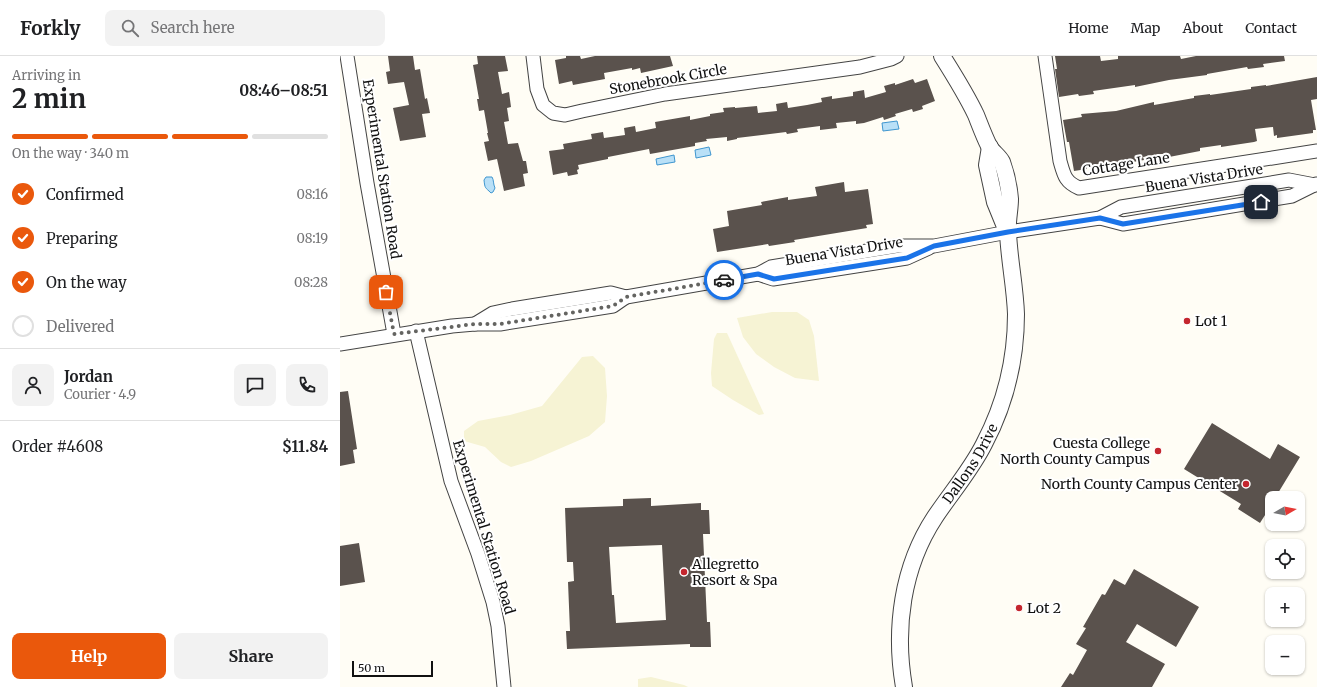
<!DOCTYPE html>
<meta charset="utf-8">
<style>
:root{--surface:#fff;--page:#f2f2f2;--text:#202124;--muted:#757577;--line:#e0e0e0;--accent:#ea580c}
body{margin:0;font-family:Merriweather,serif;background:var(--page);color:var(--text);height:100vh;display:flex;flex-direction:column;font-size:15px;white-space:nowrap}
*{box-sizing:border-box;margin:0}
p{font-size:13px;color:var(--muted)}
.icon{flex:none;width:22px;height:22px;fill:none;stroke:currentColor;stroke-width:2;stroke-linecap:round;stroke-linejoin:round}
.map{position:relative;flex:1;overflow:hidden}
.details{display:flex;flex-direction:column;background:var(--surface);width:340px}
.details>*{flex:none}
.needle{width:26px;rotate:81deg}
.tools{position:absolute;left:925px;top:435px;display:grid;gap:8px}
.tools a{display:grid;place-items:center;width:40px;height:40px;border-radius:8px;background:var(--surface);box-shadow:0 1px 3px #0004;font-size:20px}
.scale{position:absolute;left:12px;bottom:10px;width:81px;box-sizing:border-box;padding-left:4px;border:2px solid #111;border-top:0;font-size:11px;line-height:14px;white-space:nowrap;color:#111;-webkit-text-stroke:3px #fff;paint-order:stroke}
.pin{position:absolute;display:grid;place-items:center;width:34px;height:34px;color:#fff;margin:-17px;border-radius:8px;box-shadow:0 2px 6px #0006}
.courier{position:absolute;display:grid;place-items:center;width:40px;height:40px;margin:-20px;border:3px solid #1a73e8;border-radius:50%;background:#fff;color:#222;box-shadow:0 1px 5px #0007}
.summary em{font-style:normal;font-weight:700}
.summary div{display:flex;flex-direction:column-reverse}
.summary{display:flex;align-items:center;justify-content:space-between;height:68px;padding:0 12px}
h1{font-size:26px;font-weight:700;line-height:30px}
.bar{display:grid;grid-template-columns:repeat(4,1fr);gap:6px 4px;align-content:center;height:48px;padding:0 12px}
.bar i{height:5px;border-radius:3px;background:var(--line)}
.bar .selected{background:var(--accent)}
.bar p{grid-column:span 4}
.line{display:flex;align-items:center;gap:10px;padding:0 12px;border-top:1px solid var(--line)}
.line div{flex:1}
.round{display:grid;place-items:center;flex:none;width:42px;height:42px;border-radius:8px;background:var(--page)}
ol{padding:0 12px;list-style:none}
li{display:flex;align-items:center;gap:12px;height:44px}
li p{margin-inline-start:auto}
li .icon{padding:4px;border-radius:50%;background:var(--accent);color:#fff;stroke-width:4}
li:last-child{color:var(--muted)}
li i{width:22px;height:22px;border:2px solid var(--line);border-radius:50%}
.action{display:flex;gap:8px;margin-top:auto;padding:8px 12px}
.action a{flex:1;height:46px;border-radius:8px;background:var(--accent);color:#fff;font-size:16px;font-weight:700;line-height:46px;text-align:center}
.action a+a{background:var(--page);color:var(--text)}
header{display:flex;align-items:center;gap:24px;box-sizing:border-box;height:56px;padding:0 20px;background:var(--surface);border-bottom:1px solid var(--line)}
header strong{font-size:19px}
nav{display:flex;gap:22px;margin-inline-start:auto;font-size:14px}
.search{width:280px;height:36px;background:var(--page);display:flex;align-items:center;gap:10px;box-sizing:border-box;padding:0 14px;border-radius:8px;color:var(--muted);font-size:15px}
main{display:flex;flex:1;min-height:0}
.map>svg:first-child{display:block}
.farmland{fill:#f6f3d4}
.water{fill:#b9e0f7;stroke:#3f96cf}
.building{fill:#5a524d;fill-rule:evenodd}
.lines{fill:none;stroke-linecap:round;stroke-linejoin:round}
.minor-casing{stroke:#444;stroke-width:15}
.tertiary-casing{stroke:#444;stroke-width:18}
.minor{stroke:#fff;stroke-width:13}
.tertiary{stroke:#fff;stroke-width:16}
.done{stroke:#646461;stroke-width:4;stroke-dasharray:0 7.2}
.route{stroke:#1a73e8;stroke-width:5}
.poi-dot{fill:#c4262e;stroke:#fff;stroke-width:1.5}
.labels{text-anchor:middle;stroke-width:4;stroke-linejoin:round;paint-order:stroke}
.street-label{font-size:14px;fill:#111;stroke:#fff}
.poi-label{font-size:14px;fill:#111;stroke:#fff;text-anchor:start}
</style>
<header>
<strong>Forkly</strong>
<div class="search"><svg class="icon" aria-label="search" viewBox="0 0 24 24"><circle cx="10" cy="10" r="6"/><path d="M15 15l6 6"/></svg>Search here</div>
<nav><a>Home</a><a>Map</a><a>About</a><a>Contact</a></nav>
</header>
<main>
<section class="details">
<div class="summary"><div><h1>2 min</h1><p>Arriving in</p></div><em>08:46–08:51</em></div>
<div class="bar"><i class="selected"></i><i class="selected"></i><i class="selected"></i><i></i><p>On the way · 340 m</p></div>
<ol>
<li><svg class="icon" aria-label="check" viewBox="0 0 24 24"><path d="M5 12l5 5 9-10"/></svg>Confirmed<p>08:16</p></li>
<li><svg class="icon" aria-label="check" viewBox="0 0 24 24"><path d="M5 12l5 5 9-10"/></svg>Preparing<p>08:19</p></li>
<li><svg class="icon" aria-label="check" viewBox="0 0 24 24"><path d="M5 12l5 5 9-10"/></svg>On the way<p>08:28</p></li>
<li><i></i>Delivered</li>
</ol>
<div class="line" style="height:72px"><a class="round"><svg class="icon" aria-label="person" viewBox="0 0 24 24"><circle cx="12" cy="8" r="4"/><path d="M4 21q1-7 8-7t8 7"/></svg></a><div><b>Jordan</b><p>Courier · 4.9</p></div><a class="round"><svg class="icon" aria-label="chat" viewBox="0 0 24 24"><path d="M4 5h16v11H9l-5 4z"/></svg></a><a class="round"><svg class="icon" aria-label="phone" viewBox="0 0 24 24"><path d="M5 4h4l2 5-3 2q2 4 5 5l2-3 5 2v4C11 20 4 13 5 4z"/></svg></a></div>
<div class="line" style="height:52px"><div>Order #4608</div><b>$11.84</b></div>
<div class="action"><a>Help</a><a>Share</a></div>
</section>
<div class="map">
<svg width="977" height="631" viewBox="0 0 977 631">
<rect width="100%" height="100%" fill="#fffdf5"/>
<g class="farmland">
<polygon points="432,256 457,256 469,264 474,280 479,325 455,322 434,311 416,298 403,281 397,262"/>
<polygon points="377,277 387,277 424,358 419,359 393,344 372,330 371,317 374,283"/>
<polygon points="253,300 265,312 267,340 265,366 249,380 191,405 171,411 161,406 145,391 124,385 124,375 138,365 170,359 202,350 242,301"/>
<polygon points="311,621 344,629 348,631 298,631 298,623"/>
</g>
<g class="water">
<polygon points="557,65 559,73 543,75 542,67"/>
<polygon points="369,91 371,99 356,102 355,94"/>
<polygon points="334,99 335,106 317,109 316,103"/>
<path d="M146 121H152C154 124 153 128 155 132L153 136 151 137C145 131 145 133 144 124Z"/>
</g>
<g class="building">
<polygon points="48,0 73,0 75,14 80,13 85,43 87,42 90,57 82,58 86,81 60,85 53,52 69,49 64,26 48,28 46,16 50,15"/>
<polygon points="137,0 165,0 168,15 158,16 162,38 169,36 171,51 167,52 169,65 164,66 168,88 178,87 183,105 186,105 188,117 183,118 185,130 164,135 157,103 148,105 144,86 149,85 147,77 148,77 144,54 139,55 137,43 139,43 133,9 138,8"/>
<polygon points="226,0 240,0 241,3 255,0 330,0 333,10 301,17 300,12 292,14 292,12 264,17 265,23 233,29 232,25 219,28 215,4 226,2"/>
<polygon points="715,0 760,0 761,5 778,3 778,0 840,0 841,3 856,0 944,0 945,5 923,8 924,11 908,13 907,11 867,18 867,19 829,24 795,31 795,29 753,35 754,38 739,40 738,38 719,41 715,13 717,13"/>
<polygon points="977,21 977,43 971,44 976,74 973,74 973,77 937,82 937,79 934,80 933,71 915,73 917,85 914,86 881,91 881,89 860,92 860,95 829,101 828,100 824,100 824,98 821,98 803,101 804,104 771,110 771,108 768,109 767,107 747,110 747,113 734,115 729,86 727,86 723,64 742,61 741,58 776,55 814,46 814,49 854,42 854,40 870,38 870,39 911,33 911,31 926,29 926,30"/>
<polygon points="573,23 575,27 587,23 595,45 582,50 583,53 573,56 572,53 555,58 556,60 544,64 543,61 524,67 516,68 516,65 496,67 497,72 480,74 480,70 457,73 458,76 447,78 446,76 397,82 397,83 387,85 387,81 366,83 367,85 355,87 355,90 310,98 309,93 268,101 268,103 238,109 239,113 237,114 238,118 228,120 227,116 213,119 209,95 224,93 223,88 252,83 251,78 263,76 264,82 285,79 284,72 295,70 296,76 316,72 315,66 350,60 350,64 370,60 370,58 384,56 383,52 395,51 395,52 417,50 418,57 437,55 436,48 447,46 448,52 467,49 482,46 481,42 492,40 492,43 513,40 513,36 524,34 525,42 546,36 544,30 555,27 555,29"/>
<polygon points="504,126 505,136 528,133 533,168 526,169 527,172 454,184 455,186 429,190 428,188 377,196 373,173 389,170 387,155 422,149 421,146 448,141 448,144 477,140 475,131"/>
<polygon points="8,335 17,393 13,394 15,407 0,410 0,336"/>
<polygon points="872,367 930,403 938,388 960,401 935,442 932,442 932,448 920,467 898,453 901,448 844,413"/>
<path d="M311 442V450L361 447V454H369L370 478H363L367 566H370L371 591H350V588L227 593 226 575H230L228 526 234 525 233 506H227L225 452 283 450V443ZM322 489 326 564 276 567 274 539H272L269 491Z"/>
<polygon points="19,487 25,526 0,530 0,490"/>
<polygon points="794,513 859,551 836,591 797,568 786,586 825,608 812,631 721,631 730,617 733,619 747,594 736,588 746,572 743,571 762,538 765,539 774,523 785,529"/>
</g>
<g class="lines">
<g class="minor-casing">
<g id="minor">
<polyline points="7,0 27,127 54,278"/>
<polyline points="193,0 197,33 203,49 213,57 225,59 242,55 325,38 520,11 551,3 557,0"/>
<path d="M705 0 720 105C724 119 725 126 739 132L977 95"/>
<polyline points="760,162 783,168 952,140 976,128"/>
<polyline points="418,218 433,223 567,202 589,192"/>
<polyline points="135,268 153,257 172,253 271,237 286,241 418,218 431,211 557,190 594,190 668,176 760,162 781,151 949,124 975,129"/>
<polyline points="76,275 111,425 138,498 153,546 158,570 164,631"/>
<polyline points="0,288 112,270 135,268 160,268 273,250 286,241"/>
</g>
</g>
<g class="tertiary-casing">
<g id="tertiary">
<polyline points="650,91 647,109 655,146 666,173"/>
<path id="s1" d="M564 631C554 573 562 511 595 461 611 437 631 414 644 388 665 348 676 303 676 258 675 230 669 203 668 176 667 165 670 154 670 143 669 131 666 117 662 106 659 100 652 96 649 90 644 80 640 69 636 59 626 38 614 19 602 0"/>
</g>
</g>
<use href="#minor" class="minor"/>
<use href="#tertiary" class="tertiary"/>
</g>
<g class="lines">
<polyline class="done" points="46,236 54,278 135,268 160,268 273,250 286,241 384,224"/>
<polyline class="route" points="384,224 418,218 434,223 567,202 594,190 668,176 760,162 783,168 921,146"/>
</g>
<g class="poi-dot">
<circle cx="847" cy="265" r="4"/>
<circle cx="818" cy="395" r="4"/>
<circle cx="906" cy="428" r="4"/>
<circle cx="344" cy="516" r="4"/>
<circle cx="679" cy="552" r="4"/>
</g>
<g class="labels">
<g class="street-label">
<text transform="translate(328 23) rotate(-10)" y="5">Stonebrook Circle</text>
<text transform="translate(786 108) rotate(-9)" y="5">Cottage Lane</text>
<text transform="translate(42 113) rotate(81)" y="5">Experimental Station Road</text>
<text transform="translate(864 122) rotate(-9)" y="5">Buena Vista Drive</text>
<text transform="translate(504 195) rotate(-9)" y="5">Buena Vista Drive</text>
<text dy="5" stroke="none"><textPath href="#s1" startOffset="241">Dallons Drive</textPath></text>
<text transform="translate(144 471) rotate(73)" y="5">Experimental Station Road</text>
</g>
<g class="poi-label">
<text x="855" y="270">Lot 1</text>
<text x="810" y="392" text-anchor="end">Cuesta College<tspan x="810" dy="16">North County Campus</tspan></text>
<text x="898" y="433" text-anchor="end">North County Campus Center</text>
<text x="352" y="513">Allegretto<tspan x="352" dy="16">Resort &amp; Spa</tspan></text>
<text x="687" y="557">Lot 2</text>
</g>
</g>
</svg>
<div class="tools">
<a><svg class="needle" viewBox="-14 -14 28 28"><path d="M0-13l5 13h-10z" fill="#e53935"/><path d="M0 13l5-13h-10z" fill="#757577"/></svg></a>
<a><svg class="icon" aria-label="locate" viewBox="0 0 24 24"><circle cx="12" cy="12" r="6"/><path d="M12 2v4M12 18v4M2 12h4M18 12h4"/></svg></a>
<a>+</a>
<a>−</a>
</div>
<div class="scale">50 m</div>
<div class="pin" style="left:46px;top:236px;background:#ea580c"><svg class="icon" aria-label="bag" viewBox="0 0 24 24"><path d="M5 8h14l-1 12H6zM9 8a3 3 0 0 1 6 0"/></svg></div>
<div class="pin" style="left:921px;top:146px;background:#1f2937"><svg class="icon" aria-label="home" viewBox="0 0 24 24"><path d="M3 11l9-7 9 7M6 9v11h12V9"/></svg></div>
<div class="courier" style="left:384px;top:224px"><svg class="icon" aria-label="car" viewBox="0 0 24 24"><path d="M5 17H2v-5l4-1 3-4h7l3 4 3 1v5h-3M9 17h6M6 11h13"/><circle cx="7" cy="17" r="2"/><circle cx="17" cy="17" r="2"/></svg></div>
</div>
</main>
